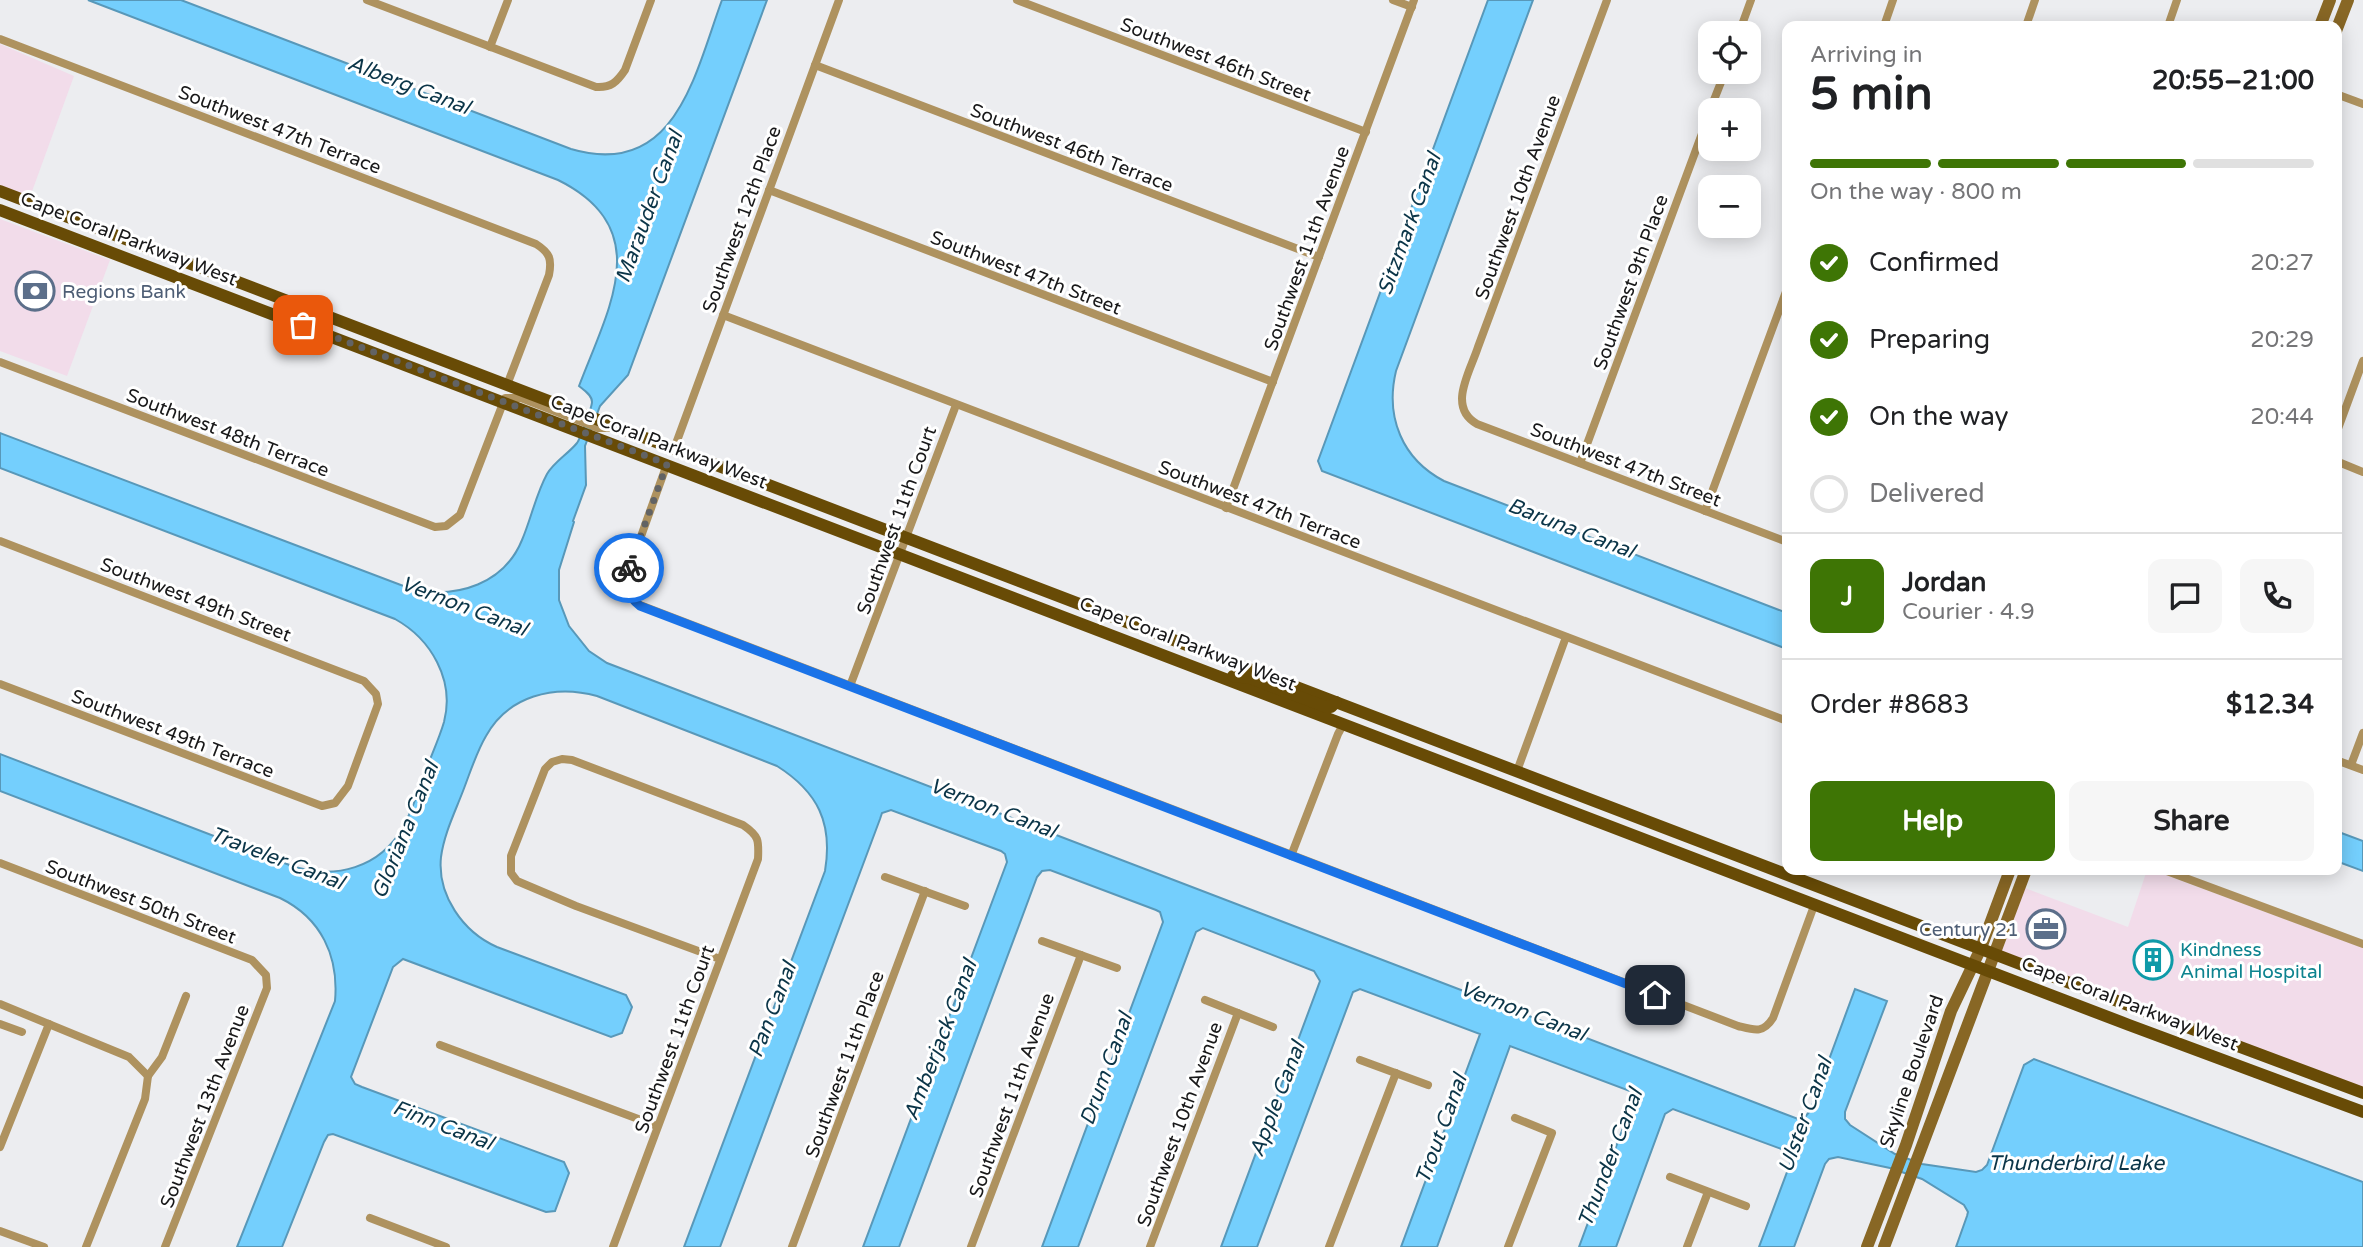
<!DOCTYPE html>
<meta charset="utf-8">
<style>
:root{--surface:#fff;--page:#f6f6f6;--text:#202124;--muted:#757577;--line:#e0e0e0;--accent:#3e7505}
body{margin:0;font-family:"Varela Round",sans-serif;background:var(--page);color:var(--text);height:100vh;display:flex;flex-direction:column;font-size:26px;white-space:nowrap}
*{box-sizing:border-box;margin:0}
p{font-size:23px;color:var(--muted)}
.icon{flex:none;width:38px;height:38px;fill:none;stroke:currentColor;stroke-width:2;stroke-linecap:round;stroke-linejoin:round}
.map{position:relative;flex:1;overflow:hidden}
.sheet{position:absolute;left:1782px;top:21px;width:560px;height:854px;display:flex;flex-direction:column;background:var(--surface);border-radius:14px;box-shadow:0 4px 18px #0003}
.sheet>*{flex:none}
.tools{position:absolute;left:1698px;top:21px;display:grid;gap:14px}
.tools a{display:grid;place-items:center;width:63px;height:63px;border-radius:14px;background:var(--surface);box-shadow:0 4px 18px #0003;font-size:35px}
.pin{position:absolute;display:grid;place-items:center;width:60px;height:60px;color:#fff;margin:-30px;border-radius:14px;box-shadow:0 4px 10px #0006}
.courier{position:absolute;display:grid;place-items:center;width:70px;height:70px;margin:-35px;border:5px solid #1a73e8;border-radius:50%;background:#fff;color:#222;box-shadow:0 2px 9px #0007}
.overview em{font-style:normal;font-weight:700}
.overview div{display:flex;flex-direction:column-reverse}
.overview{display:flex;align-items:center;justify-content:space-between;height:119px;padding:0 28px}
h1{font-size:46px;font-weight:700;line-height:52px}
.bar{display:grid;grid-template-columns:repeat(4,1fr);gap:10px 7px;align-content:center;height:84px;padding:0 28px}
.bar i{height:9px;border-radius:5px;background:var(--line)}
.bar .active{background:var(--accent)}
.bar p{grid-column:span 4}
.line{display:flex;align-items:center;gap:18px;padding:0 28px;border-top:2px solid var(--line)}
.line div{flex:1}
.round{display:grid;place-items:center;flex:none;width:74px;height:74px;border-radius:14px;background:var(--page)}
ol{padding:0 28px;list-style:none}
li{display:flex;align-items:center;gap:21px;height:77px}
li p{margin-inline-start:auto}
li .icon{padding:7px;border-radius:50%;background:var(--accent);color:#fff;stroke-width:4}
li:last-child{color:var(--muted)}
li i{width:38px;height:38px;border:4px solid var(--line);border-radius:50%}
.button{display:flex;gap:14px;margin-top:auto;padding:14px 28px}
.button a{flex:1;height:80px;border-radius:14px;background:var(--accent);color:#fff;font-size:28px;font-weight:700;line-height:80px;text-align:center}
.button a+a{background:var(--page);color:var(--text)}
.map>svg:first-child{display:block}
.commercial{fill:#f2dcea}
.water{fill:#74cffd;stroke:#5898b9;stroke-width:2}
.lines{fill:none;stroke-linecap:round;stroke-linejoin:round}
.street{stroke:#ae925f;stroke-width:8}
.secondary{stroke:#886725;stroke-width:12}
.primary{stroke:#684b06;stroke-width:12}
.done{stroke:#626364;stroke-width:7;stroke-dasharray:0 12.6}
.route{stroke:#1a73e8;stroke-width:9}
.labels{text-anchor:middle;stroke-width:6;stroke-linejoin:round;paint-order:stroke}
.street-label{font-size:19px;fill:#181819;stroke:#fff}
.service-label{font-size:19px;fill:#4e5e75;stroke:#fff;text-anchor:start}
.culture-label{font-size:19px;fill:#0d838f;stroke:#fff;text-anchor:start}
.water-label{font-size:21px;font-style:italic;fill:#0b3548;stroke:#fff}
</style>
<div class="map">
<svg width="2363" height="1247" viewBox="0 0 2363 1247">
<rect width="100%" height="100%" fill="#ecedf0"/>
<g class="commercial">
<polygon points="0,44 74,76 30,197 0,186"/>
<polygon points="0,219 110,260 67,376 0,351"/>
<polygon points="2147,870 2152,870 2363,948 2363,1087 2002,951 2025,888 2128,927"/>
</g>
<g class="water">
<path d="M88 0H181L571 149C676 180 695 73 722 0H767L628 375 600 406 585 446 586 485 573 521 574 522 559 570V600L569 626 589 651 607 663 1798 1119 1805 1117 1810 1111 1855 989 1887 1001 1845 1112V1119L1850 1125 1895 1154 1922 1164 1976 1172 1982 1170 1987 1165 2024 1065 2034 1059 2363 1182V1247H1956L1967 1216 1968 1212 1964 1205 1922 1179 1890 1168 1838 1157 1829 1159 1825 1164 1794 1247H1759L1790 1164 1789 1154 1784 1150 1673 1109 1665 1114 1616 1247H1579L1634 1098 1630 1091 1510 1046 1437 1247H1401L1480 1034 1360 989 1353 992 1257 1247H1221L1320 981 1314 971 1203 928 1196 932 1078 1247H1042L1163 922 1160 912 1156 910 1050 870 1042 871 1037 877 899 1247H863L1007 862 1005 854 1001 851 891 810 882 813 880 819 720 1247H684L825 871C833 823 818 792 777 766L597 696C554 684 508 696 486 736 476 753 470 773 463 791 455 812 444 834 441 857 437 895 463 932 497 947L626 995 632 1007 622 1033 611 1037 403 959 393 967 351 1077 355 1084 362 1087 564 1162 569 1173 555 1211 546 1212 333 1134 328 1135 324 1142 282 1247H237L335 1001C339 956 321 918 280 898L0 791V754L292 866C335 880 380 868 403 827 413 810 418 790 425 772 431 756 439 739 444 722 455 680 431 639 395 619L0 468V433L414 590C458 598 504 584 522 540 531 519 536 494 547 474 554 462 568 454 577 443 580 439 592 407 592 402 592 395 584 390 579 386 608 309 657 229 558 180Z"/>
<path d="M1488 0H1533L1396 371C1385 417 1402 459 1444 481L1787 613V649L1322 471 1318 461Z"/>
<polygon points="2336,831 2363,841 2363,871 2336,861"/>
</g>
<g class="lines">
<g class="street">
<path d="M367 0 596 87C611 88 617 82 625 70L651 0"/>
<polyline points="1017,0 1366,132"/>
<polyline points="1393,0 1412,7"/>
<path d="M1607 0 1478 347C1470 372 1447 407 1477 424L1787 542"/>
<polyline points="1884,26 1893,0"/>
<polyline points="2026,26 2035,0"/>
<polyline points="2168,26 2177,0"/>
<polyline points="1739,33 1751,0"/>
<path d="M0 39 536 244C550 253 552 259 549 275L507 385"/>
<polyline points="490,47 508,0"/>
<polyline points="815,65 1319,257"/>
<polyline points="2336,94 2363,104"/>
<polyline points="1710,110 1725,72"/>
<polyline points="769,190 1273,382"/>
<polyline points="723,315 1787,721"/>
<polyline points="0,362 435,527 446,526 460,515 505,398 521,398 598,428 611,428"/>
<polyline points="2336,434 2363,361"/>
<polyline points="674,449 839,0"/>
<polyline points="2336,461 2363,472"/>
<polyline points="1580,463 1710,112"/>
<path d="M667 464 626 578C626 591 629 597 640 605L1738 1026C1754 1030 1763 1034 1773 1018L1815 903"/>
<polyline points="1226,508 1414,0"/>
<polyline points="1705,511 1787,289"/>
<polyline points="0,541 364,681 376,694 378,704 348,786 335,803 322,806 0,684"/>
<polyline points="850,686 956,405"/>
<polyline points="2336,760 2363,770"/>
<polyline points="2351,765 2363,733"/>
<polyline points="1517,771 1566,637"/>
<polyline points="1291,856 1338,734 1344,723"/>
<polyline points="0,863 252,960 266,975 267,988 165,1247"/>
<polyline points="2164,870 2363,944"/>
<polyline points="885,877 965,906"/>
<polyline points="1042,941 1117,968"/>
<polyline points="1205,1000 1273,1027"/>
<polyline points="0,1004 129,1057 148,1076"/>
<polyline points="0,1024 22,1032"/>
<polyline points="440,1045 657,1126"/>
<polyline points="1360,1060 1428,1085"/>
<polyline points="0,1147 49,1024"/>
<polyline points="1670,1177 1746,1206"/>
<polyline points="370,1218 446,1247"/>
<polyline points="0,1231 44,1247"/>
<polyline points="86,1247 145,1099 148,1076 162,1057 186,996"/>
<path d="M613 1247 758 859C759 840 759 836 743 825L572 760 562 759 552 762 545 769 511 856V873L517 881 576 906 720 959"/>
<polyline points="792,1247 925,891"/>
<polyline points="971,1247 1081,955"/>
<polyline points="1150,1247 1238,1013"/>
<polyline points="1329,1247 1396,1073"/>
<polyline points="1508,1247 1552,1133 1515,1118"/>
<polyline points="1687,1247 1708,1192"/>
</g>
<g class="secondary">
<polyline points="2320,26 2330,0"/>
<polyline points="2336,31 2348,0"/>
<polyline points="1867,1247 1906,1145 1951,1011 1981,948 2010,870"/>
<polyline points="1884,1247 2026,870"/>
</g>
<g class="primary">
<polyline points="0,191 2104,996 2363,1093"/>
<polyline points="0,210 2129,1025 2363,1112"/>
<polyline points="1233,676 1250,678 1326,707 1331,707 1336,702"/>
</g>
</g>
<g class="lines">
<polyline class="done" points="303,325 667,464 629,568"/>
<path class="route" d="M629 568C623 584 626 595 640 606L1655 995"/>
</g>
<defs>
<g id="bank-ring" transform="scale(2.0125)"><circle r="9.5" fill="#fff" stroke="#5c6f8a" stroke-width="1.5"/><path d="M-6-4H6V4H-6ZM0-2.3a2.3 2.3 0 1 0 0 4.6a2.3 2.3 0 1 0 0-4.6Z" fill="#5c6f8a"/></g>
<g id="office-ring" transform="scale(2.0125)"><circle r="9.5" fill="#fff" stroke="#5c6f8a" stroke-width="1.5"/><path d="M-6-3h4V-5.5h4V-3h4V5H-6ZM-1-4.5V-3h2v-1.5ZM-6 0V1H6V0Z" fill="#5c6f8a"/></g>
<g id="building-ring" transform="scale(2.0125)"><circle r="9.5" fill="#fff" stroke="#0f9aa8" stroke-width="1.5"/><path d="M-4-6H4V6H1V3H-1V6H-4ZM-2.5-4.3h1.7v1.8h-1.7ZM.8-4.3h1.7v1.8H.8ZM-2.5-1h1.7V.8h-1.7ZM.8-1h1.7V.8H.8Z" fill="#0f9aa8"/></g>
</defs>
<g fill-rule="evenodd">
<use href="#bank-ring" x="35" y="291"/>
<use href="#office-ring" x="2046" y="929"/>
<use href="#building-ring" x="2153" y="960"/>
</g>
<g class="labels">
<g class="street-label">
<text transform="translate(1216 59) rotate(21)" y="7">Southwest 46th Street</text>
<text transform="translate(280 129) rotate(21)" y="7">Southwest 47th Terrace</text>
<text transform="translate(1072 147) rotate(21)" y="7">Southwest 46th Terrace</text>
<text transform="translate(1517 197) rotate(-70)" y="7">Southwest 10th Avenue</text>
<text transform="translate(741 219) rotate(-70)" y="7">Southwest 12th Place</text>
<text transform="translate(129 238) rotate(21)" y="7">Cape Coral Parkway West</text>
<text transform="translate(1306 248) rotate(-70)" y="7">Southwest 11th Avenue</text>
<text transform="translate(1026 272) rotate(21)" y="7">Southwest 47th Street</text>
<text transform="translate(1630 282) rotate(-70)" y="7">Southwest 9th Place</text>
<text transform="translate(228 432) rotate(21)" y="7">Southwest 48th Terrace</text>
<text transform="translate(659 441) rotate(21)" y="7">Cape Coral Parkway West</text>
<text transform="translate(1626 464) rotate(21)" y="7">Southwest 47th Street</text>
<text transform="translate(1260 504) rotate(21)" y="7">Southwest 47th Terrace</text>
<text transform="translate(896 520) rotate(-70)" y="7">Southwest 11th Court</text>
<text transform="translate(196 599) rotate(21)" y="7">Southwest 49th Street</text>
<text transform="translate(1188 643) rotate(21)" y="7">Cape Coral Parkway West</text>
<text transform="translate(173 733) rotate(21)" y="7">Southwest 49th Terrace</text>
<text transform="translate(141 901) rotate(21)" y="7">Southwest 50th Street</text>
<text transform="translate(2130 1003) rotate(21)" y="7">Cape Coral Parkway West</text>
<text transform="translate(674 1039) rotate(-70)" y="7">Southwest 11th Court</text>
<text transform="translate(844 1064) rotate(-70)" y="7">Southwest 11th Place</text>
<text transform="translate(1911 1071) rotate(-71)" y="7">Skyline Boulevard</text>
<text transform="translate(1011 1095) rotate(-70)" y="7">Southwest 11th Avenue</text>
<text transform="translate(204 1106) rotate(-69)" y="7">Southwest 13th Avenue</text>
<text transform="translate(1179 1124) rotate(-70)" y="7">Southwest 10th Avenue</text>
</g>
<g class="service-label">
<text x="62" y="298">Regions Bank</text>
<text x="2019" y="936" text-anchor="end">Century 21</text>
</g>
<g class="culture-label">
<text x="2180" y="956">Kindness<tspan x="2180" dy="22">Animal Hospital</tspan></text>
</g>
<g class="water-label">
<text transform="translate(409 85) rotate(21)" y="7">Alberg Canal</text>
<text transform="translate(649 207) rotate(-70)" y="7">Marauder Canal</text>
<text transform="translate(1409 224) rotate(-70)" y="7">Sitzmark Canal</text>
<text transform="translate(1571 528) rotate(21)" y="7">Baruna Canal</text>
<text transform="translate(464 606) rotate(21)" y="7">Vernon Canal</text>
<text transform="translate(993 808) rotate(21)" y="7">Vernon Canal</text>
<text transform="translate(405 830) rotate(-68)" y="7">Gloriana Canal</text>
<text transform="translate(277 858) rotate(21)" y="7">Traveler Canal</text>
<text transform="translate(772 1010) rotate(-69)" y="7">Pan Canal</text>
<text transform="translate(1523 1011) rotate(21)" y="7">Vernon Canal</text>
<text transform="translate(940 1040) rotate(-69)" y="7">Amberjack Canal</text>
<text transform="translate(1106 1069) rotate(-70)" y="7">Drum Canal</text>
<text transform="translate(1277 1099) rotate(-69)" y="7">Apple Canal</text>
<text transform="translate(1805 1115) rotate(-70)" y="7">Ulster Canal</text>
<text transform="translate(443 1125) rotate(21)" y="7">Finn Canal</text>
<text transform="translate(1441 1129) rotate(-70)" y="7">Trout Canal</text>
<text transform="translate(1610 1158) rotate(-69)" y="7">Thunder Canal</text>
<text x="2076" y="1170">Thunderbird Lake</text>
</g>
</g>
</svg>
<div class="tools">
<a><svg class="icon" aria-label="locate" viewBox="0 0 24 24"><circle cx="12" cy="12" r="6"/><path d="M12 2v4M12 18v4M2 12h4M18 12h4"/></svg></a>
<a>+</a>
<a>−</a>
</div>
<div class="pin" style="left:303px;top:325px;background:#ea580c"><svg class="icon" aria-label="bag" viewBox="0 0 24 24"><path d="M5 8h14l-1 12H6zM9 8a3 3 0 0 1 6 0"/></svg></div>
<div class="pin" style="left:1655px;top:995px;background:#1f2937"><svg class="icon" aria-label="home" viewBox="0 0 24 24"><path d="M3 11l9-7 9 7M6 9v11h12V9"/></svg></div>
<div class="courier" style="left:629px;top:568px"><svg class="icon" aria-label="bike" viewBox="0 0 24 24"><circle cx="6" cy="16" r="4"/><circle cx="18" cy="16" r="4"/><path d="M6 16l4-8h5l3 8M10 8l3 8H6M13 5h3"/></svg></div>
<section class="sheet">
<div class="overview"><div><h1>5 min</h1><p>Arriving in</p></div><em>20:55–21:00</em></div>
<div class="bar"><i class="active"></i><i class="active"></i><i class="active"></i><i></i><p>On the way · 800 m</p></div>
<ol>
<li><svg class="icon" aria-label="check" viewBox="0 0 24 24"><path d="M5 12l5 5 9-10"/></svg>Confirmed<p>20:27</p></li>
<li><svg class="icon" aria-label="check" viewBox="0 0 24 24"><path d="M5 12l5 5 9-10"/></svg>Preparing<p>20:29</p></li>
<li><svg class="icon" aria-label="check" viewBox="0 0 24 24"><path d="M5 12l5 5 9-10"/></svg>On the way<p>20:44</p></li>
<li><i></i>Delivered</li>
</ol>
<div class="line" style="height:126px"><b class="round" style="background:var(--accent);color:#fff">J</b><div><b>Jordan</b><p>Courier · 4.9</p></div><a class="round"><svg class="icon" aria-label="chat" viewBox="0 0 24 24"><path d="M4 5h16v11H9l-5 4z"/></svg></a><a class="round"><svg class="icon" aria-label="phone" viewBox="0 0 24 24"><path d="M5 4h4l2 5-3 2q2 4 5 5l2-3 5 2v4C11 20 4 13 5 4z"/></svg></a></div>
<div class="line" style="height:91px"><div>Order #8683</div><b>$12.34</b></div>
<div class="button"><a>Help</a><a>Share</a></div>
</section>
</div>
